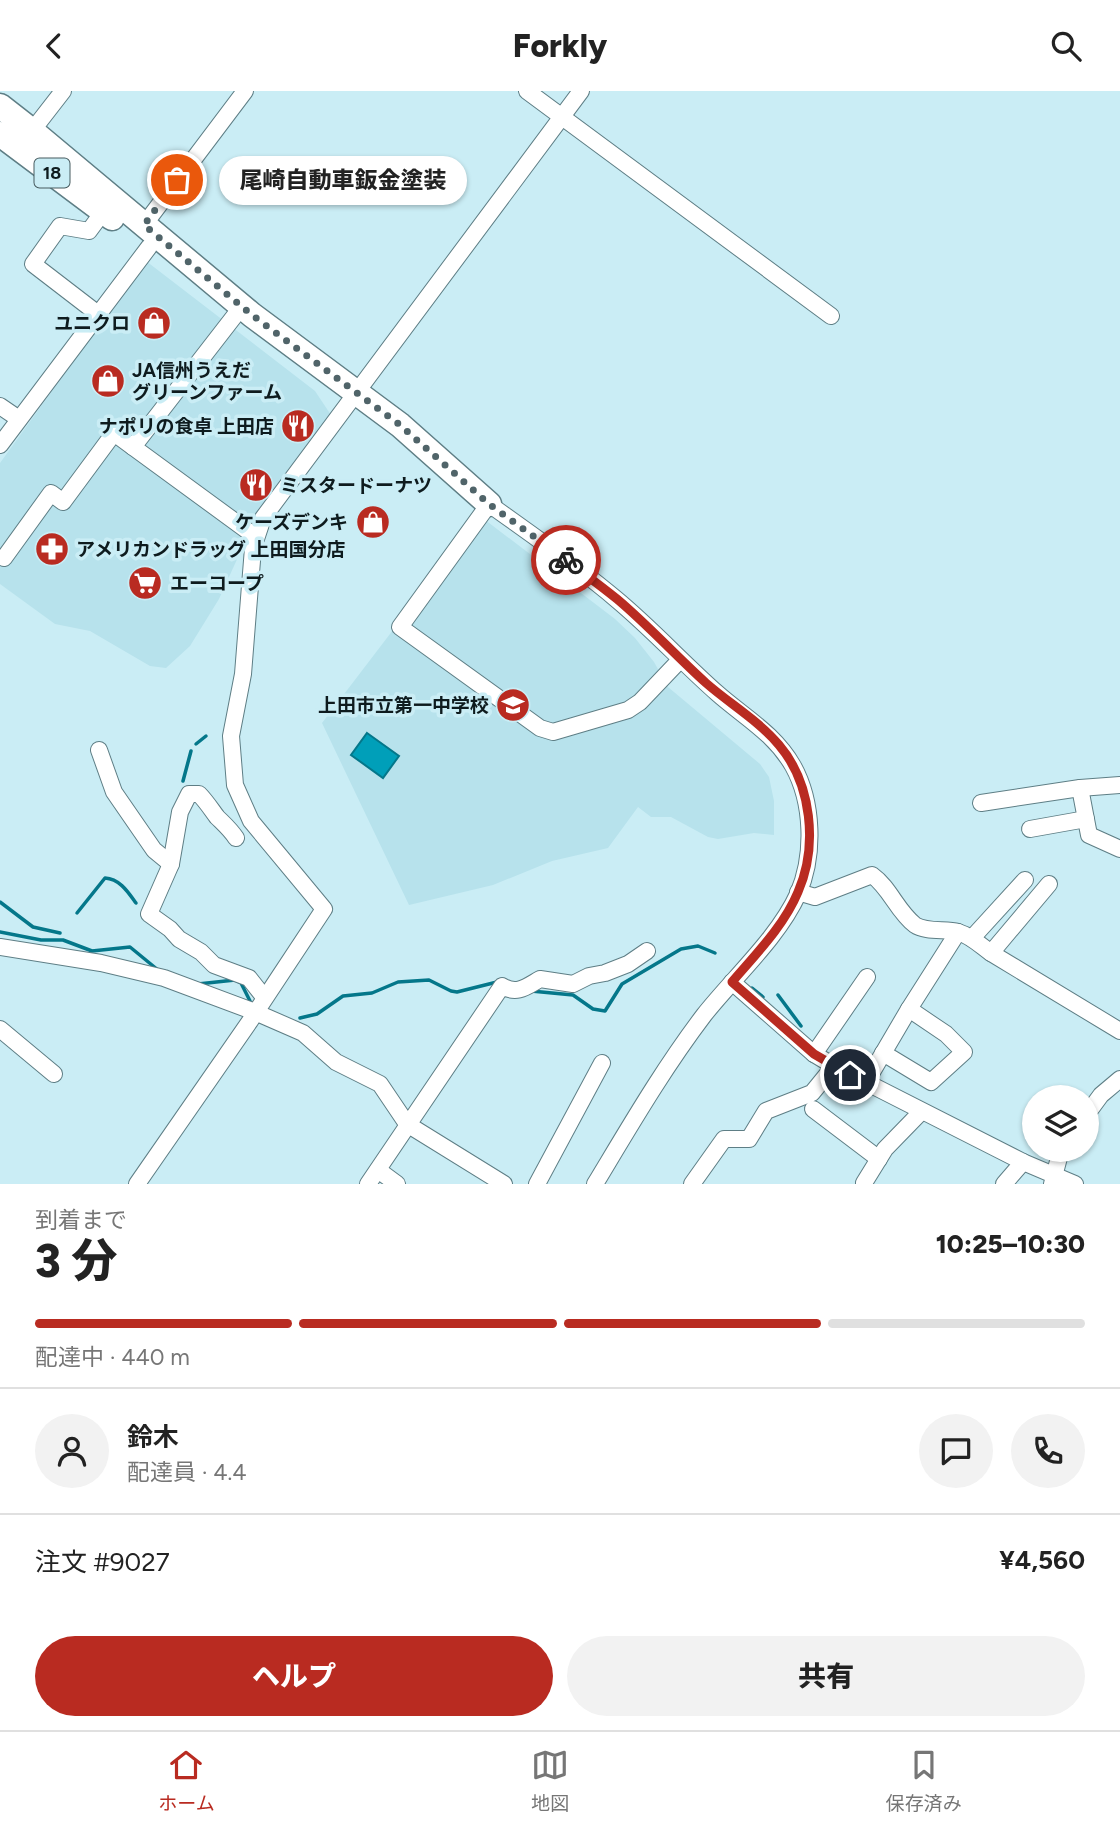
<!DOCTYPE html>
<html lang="ja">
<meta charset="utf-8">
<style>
:root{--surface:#fff;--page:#f2f2f2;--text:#222;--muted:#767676;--line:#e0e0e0;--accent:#b92b21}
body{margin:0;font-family:Figtree,"Noto Sans JP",sans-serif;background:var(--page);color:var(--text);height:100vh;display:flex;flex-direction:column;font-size:26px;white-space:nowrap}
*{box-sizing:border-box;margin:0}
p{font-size:23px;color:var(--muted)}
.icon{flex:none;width:38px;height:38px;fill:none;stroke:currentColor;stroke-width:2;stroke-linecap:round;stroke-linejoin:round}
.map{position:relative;height:1093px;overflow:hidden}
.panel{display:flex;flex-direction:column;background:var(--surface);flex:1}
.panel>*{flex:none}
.tools{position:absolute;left:1022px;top:994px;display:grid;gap:14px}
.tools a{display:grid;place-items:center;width:77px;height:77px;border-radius:50%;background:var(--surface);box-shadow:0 2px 5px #0004;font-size:35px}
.pin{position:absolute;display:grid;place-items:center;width:60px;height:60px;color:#fff;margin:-30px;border:4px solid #fff;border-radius:50%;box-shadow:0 2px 7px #0007}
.courier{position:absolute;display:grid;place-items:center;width:70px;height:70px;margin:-35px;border:5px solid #b92b21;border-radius:50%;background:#fff;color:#222;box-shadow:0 2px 9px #0007}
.bubble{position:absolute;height:49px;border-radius:24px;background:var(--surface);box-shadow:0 2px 5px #0004;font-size:23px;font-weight:800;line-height:49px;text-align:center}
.summary em{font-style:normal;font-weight:800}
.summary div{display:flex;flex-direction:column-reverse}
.summary{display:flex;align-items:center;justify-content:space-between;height:119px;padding:0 35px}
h1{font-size:46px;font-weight:800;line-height:52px}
.bar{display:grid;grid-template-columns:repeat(4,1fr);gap:10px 7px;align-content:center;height:84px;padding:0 35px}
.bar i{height:9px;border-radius:5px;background:var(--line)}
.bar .selected{background:var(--accent)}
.bar p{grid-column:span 4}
.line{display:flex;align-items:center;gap:18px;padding:0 35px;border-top:2px solid var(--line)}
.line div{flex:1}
.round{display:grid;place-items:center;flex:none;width:74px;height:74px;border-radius:37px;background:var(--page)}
.cta{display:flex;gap:14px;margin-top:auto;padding:14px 35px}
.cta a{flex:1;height:80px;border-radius:42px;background:var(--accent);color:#fff;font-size:28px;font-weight:800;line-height:80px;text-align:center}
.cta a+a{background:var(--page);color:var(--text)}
header{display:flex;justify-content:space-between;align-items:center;height:91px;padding:0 35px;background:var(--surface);font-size:32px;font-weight:800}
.dock{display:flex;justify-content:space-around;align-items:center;height:98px;border-top:2px solid var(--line);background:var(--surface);font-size:19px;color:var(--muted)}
.dock a{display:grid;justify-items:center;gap:4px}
.dock .selected{color:var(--accent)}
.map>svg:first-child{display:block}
.built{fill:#b7e2ec}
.water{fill:#009fb9;stroke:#04778a;stroke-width:2}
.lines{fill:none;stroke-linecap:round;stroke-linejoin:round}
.stream{stroke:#04778a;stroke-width:3.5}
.minor-casing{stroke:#5e7e85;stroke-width:18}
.highway-casing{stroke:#5e7e85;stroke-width:27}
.minor{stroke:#fff;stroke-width:16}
.highway{stroke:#fff;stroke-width:24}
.done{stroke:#506469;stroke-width:7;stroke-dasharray:0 12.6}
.route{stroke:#b92b21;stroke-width:9}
.labels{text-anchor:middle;stroke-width:7;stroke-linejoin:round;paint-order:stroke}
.shield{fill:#caedf5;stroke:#465a5e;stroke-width:2}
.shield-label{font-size:18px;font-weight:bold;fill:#0e1b1e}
.poi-label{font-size:19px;font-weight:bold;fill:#0e1b1e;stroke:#caedf5;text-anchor:end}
</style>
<header><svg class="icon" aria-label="back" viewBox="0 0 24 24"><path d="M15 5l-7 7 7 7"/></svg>Forkly<svg class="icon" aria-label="search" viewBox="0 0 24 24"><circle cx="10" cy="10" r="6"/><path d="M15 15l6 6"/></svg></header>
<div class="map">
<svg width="1120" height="1093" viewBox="0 0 1120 1093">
<rect width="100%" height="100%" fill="#caedf5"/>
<g class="built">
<polygon points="146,170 315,300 331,324 258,422 219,508 190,555 166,577 150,575 90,540 55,533 0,493 0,372"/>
<polygon points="480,425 615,528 635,547 654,571 668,596 760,673 769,686 774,710 774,744 754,742 718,748 708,746 671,726 651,726 638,716 608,757 552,770 493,794 409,814 322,632"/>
</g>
<polygon class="water" points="367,642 399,665 383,687 351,664"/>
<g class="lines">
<g class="stream">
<polyline points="196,653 206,645"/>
<polyline points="183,690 191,660"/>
<polyline points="0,811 33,836 60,842"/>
<path d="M77 822 105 787C120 788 128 801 136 812"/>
<polyline points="0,841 41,849 63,849 92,860 130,856 158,879"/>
<polyline points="198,893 235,889 241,892 250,910"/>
<polyline points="752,897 763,906"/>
<polyline points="531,900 573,904 593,918 605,920 622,893 681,858 698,855 715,862"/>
<polyline points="778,904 801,935"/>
<polyline points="300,927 317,923 343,905 372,902 398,891 429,889 451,900 457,901 497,891"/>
</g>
<g class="minor-casing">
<g id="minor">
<polyline points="527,0 831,225"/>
<polyline points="32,40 63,0"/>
<polyline points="144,134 245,0"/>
<polyline points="98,223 33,173 60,135 89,140 103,121"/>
<polyline points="0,315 19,328"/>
<polyline points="0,354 149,156"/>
<polyline points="133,356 256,446"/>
<polyline points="4,467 51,402 63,411 114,342 133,356 236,223"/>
<polyline points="99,659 114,701 154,759 171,773"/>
<polyline points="1080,697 1089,744 1120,758"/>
<polyline points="981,712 1080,697 1120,694"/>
<polyline points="1030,738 1086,728"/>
<path d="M236 747C230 738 224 733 217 726 211 718 206 710 199 703H189L180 721 171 773 149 823 170 838 179 848 201 861 214 874 249 887 264 906"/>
<path d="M798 801 815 806 872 784C890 797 897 820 915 834 925 841 946 838 958 841 971 845 980 854 991 862L1120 940"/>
<polyline points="972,847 1025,789"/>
<polyline points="0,856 101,872 164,887 255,921 303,942 336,971 380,993 407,1033 504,1093"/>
<polyline points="991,862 1049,793"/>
<polyline points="732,891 814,963 834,975 1023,1071 1075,1093"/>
<polyline points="0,938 54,983"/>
<polyline points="883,962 931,991 964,961 946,943 909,918"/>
<polyline points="814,963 867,886"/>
<polyline points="865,993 909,918 958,841"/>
<polyline points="813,1018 879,1068"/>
<polyline points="1087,1023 1101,1004 1120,988"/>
<polyline points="378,1079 397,1093"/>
<polyline points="864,1092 885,1058 921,1021"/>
<polyline points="137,1093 250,930 324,818 251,730 235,694 231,645 243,583 253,457 263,427 581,0"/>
<path d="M368 1093 502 895C517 904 526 896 540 888L573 893 589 885 605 882 628 873 647 860"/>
<polyline points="537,1093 602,972"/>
<path d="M595 1093C630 1035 663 978 704 924 734 886 778 847 798 803 815 764 813 711 793 675 774 642 744 626 717 602 683 572 651 537 616 508 576 474 532 444 489 413L400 536 540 637 553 641 628 619 640 611 680 569"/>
<polyline points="692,1093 724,1048 749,1048 766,1020 812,1002 834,975"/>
<polyline points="1004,1093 1023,1071"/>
<polyline points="1052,1093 1061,1059"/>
</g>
</g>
<g class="highway-casing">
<g id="highway">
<polyline points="0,15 32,40 252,224 400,334 489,413"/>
<polyline points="0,43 112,127"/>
</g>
</g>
<use href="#minor" class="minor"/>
<use href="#highway" class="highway"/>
</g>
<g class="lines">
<polyline class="done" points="177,89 144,134 252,224 400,334 489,413 566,469"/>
<path class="route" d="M566 469C583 482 600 494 617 508 648 534 676 565 706 592 730 613 759 630 779 654 812 693 818 755 798 801 784 835 755 864 732 891L814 963 850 984"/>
</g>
<defs>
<g id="shop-disc" transform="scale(1.75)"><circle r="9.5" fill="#b92b21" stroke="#caedf5"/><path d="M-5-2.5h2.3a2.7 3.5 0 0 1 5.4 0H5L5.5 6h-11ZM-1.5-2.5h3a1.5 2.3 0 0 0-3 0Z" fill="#fff"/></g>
<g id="restaurant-disc" transform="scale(1.75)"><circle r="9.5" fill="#b92b21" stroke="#caedf5"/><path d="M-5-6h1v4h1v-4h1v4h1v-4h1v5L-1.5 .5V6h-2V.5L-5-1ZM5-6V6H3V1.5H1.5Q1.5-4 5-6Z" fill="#fff"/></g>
<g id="pharmacy-disc" transform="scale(1.75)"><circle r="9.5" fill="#b92b21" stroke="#caedf5"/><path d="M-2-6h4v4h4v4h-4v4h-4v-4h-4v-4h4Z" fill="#fff"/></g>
<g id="supermarket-disc" transform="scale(1.75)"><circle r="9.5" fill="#b92b21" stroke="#caedf5"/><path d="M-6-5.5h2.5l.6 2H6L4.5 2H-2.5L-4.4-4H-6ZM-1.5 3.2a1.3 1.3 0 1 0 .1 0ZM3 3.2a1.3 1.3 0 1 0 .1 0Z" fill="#fff"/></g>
<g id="school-disc" transform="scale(1.75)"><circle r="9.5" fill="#b92b21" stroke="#caedf5"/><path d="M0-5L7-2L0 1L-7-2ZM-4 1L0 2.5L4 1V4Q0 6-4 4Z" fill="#fff"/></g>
</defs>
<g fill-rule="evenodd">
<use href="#shop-disc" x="154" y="232"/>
<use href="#shop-disc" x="108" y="290"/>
<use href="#restaurant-disc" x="298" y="335"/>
<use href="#restaurant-disc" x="256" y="394"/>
<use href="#shop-disc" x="373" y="431"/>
<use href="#pharmacy-disc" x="52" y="458"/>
<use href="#supermarket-disc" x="145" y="492"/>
<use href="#school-disc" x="513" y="614"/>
</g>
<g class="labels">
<rect class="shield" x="34.5" y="67.5" width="35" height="29" rx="5"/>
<g class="shield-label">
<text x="52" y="88">18</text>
</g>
<g class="poi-label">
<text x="130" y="239">ユニクロ</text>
<text x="132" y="286" text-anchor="start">JA信州うえだ<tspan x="132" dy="22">グリーンファーム</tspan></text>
<text x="274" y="342">ナポリの食卓 上田店</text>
<text x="280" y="401" text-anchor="start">ミスタードーナツ</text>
<text x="348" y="438">ケーズデンキ</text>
<text x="76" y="465" text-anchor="start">アメリカンドラッグ 上田国分店</text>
<text x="170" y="499" text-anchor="start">エーコープ</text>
<text x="489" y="621">上田市立第一中学校</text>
</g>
</g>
</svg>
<div class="tools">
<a><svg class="icon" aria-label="layers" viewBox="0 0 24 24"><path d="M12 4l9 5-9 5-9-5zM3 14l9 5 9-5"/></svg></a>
</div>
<div class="pin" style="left:177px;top:89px;background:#ea580c"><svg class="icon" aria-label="bag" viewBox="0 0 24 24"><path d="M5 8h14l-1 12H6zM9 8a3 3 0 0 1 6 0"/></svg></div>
<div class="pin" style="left:850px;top:984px;background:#1f2937"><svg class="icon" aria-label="home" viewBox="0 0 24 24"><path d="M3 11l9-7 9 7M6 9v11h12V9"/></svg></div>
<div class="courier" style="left:566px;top:469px"><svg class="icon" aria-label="bike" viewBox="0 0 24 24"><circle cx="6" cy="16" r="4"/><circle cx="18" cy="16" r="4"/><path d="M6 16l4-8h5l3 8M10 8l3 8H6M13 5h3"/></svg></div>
<div class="bubble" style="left:219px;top:65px;width:248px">尾崎自動車鈑金塗装</div>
</div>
<section class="panel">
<div class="summary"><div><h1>3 分</h1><p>到着まで</p></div><em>10:25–10:30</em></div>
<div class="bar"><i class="selected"></i><i class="selected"></i><i class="selected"></i><i></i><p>配達中 · 440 m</p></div>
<div class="line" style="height:126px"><a class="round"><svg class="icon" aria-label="person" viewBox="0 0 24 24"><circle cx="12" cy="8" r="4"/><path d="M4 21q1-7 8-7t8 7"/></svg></a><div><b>鈴木</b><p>配達員 · 4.4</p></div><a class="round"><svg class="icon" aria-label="chat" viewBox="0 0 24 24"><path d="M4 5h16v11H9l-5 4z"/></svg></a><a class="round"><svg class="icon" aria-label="phone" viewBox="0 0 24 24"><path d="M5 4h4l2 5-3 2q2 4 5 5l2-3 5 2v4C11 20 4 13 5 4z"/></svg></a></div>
<div class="line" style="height:91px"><div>注文 #9027</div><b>¥4,560</b></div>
<div class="cta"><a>ヘルプ</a><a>共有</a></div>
</section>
<nav class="dock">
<a class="selected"><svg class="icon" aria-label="home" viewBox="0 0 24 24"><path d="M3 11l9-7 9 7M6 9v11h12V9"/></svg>ホーム</a>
<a><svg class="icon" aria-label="map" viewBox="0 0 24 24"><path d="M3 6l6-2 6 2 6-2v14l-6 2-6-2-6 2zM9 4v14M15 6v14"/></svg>地図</a>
<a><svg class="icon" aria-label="saved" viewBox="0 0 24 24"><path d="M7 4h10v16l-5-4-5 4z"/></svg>保存済み</a>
</nav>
